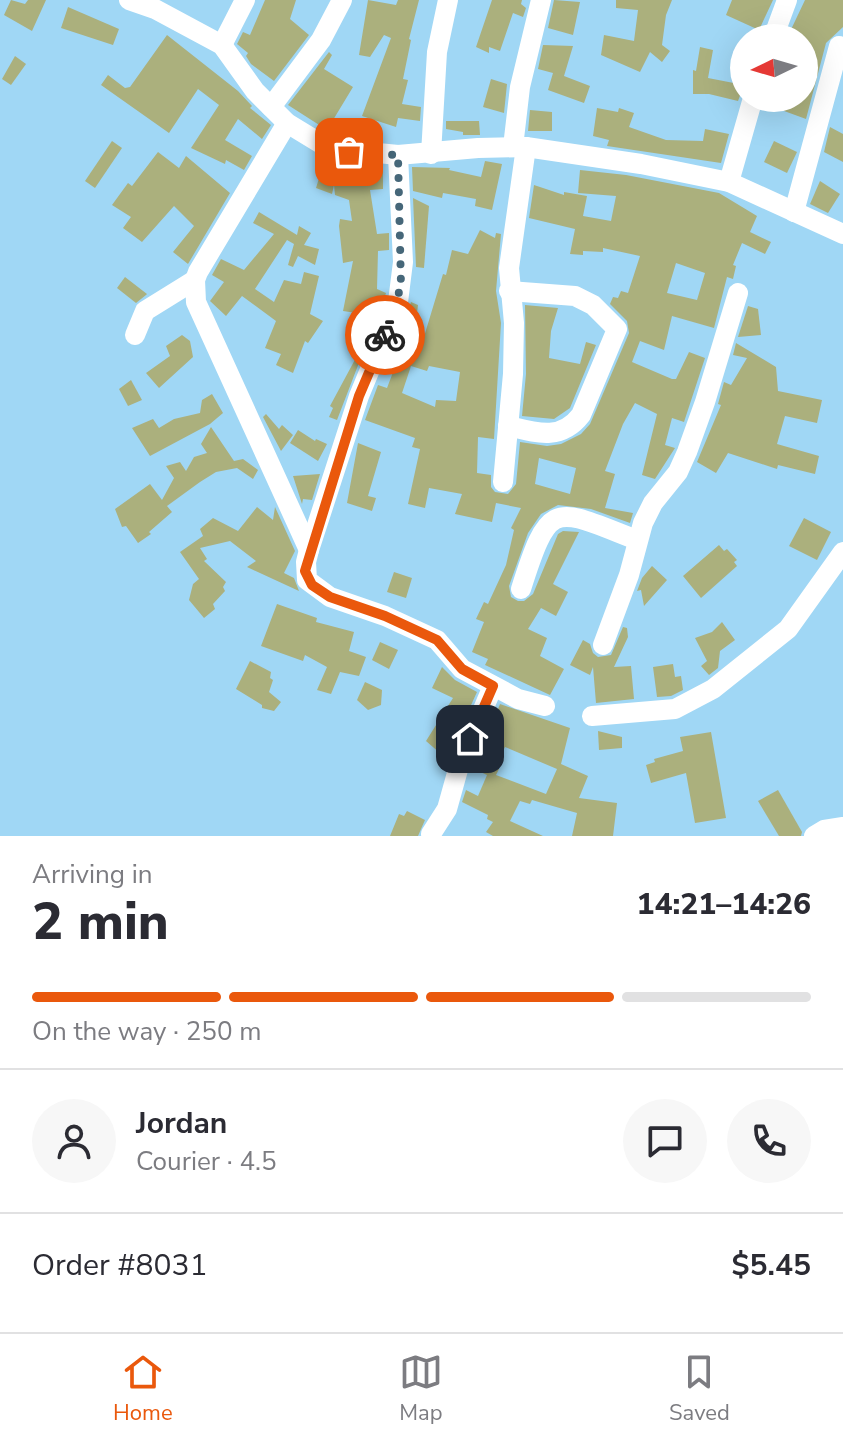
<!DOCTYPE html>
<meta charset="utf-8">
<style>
:root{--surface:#fff;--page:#f7f7f7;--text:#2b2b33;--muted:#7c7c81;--line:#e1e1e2;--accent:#ea580c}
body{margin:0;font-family:"Nunito Sans",sans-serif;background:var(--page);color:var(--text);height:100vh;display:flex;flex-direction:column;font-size:30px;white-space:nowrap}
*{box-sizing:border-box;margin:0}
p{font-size:26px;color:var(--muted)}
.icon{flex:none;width:44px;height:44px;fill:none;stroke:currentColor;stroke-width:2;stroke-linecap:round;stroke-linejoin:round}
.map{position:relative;height:836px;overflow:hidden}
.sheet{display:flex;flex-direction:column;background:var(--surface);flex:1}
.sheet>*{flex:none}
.needle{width:52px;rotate:265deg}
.buttons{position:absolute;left:730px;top:24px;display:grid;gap:16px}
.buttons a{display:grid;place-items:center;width:88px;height:88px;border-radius:50%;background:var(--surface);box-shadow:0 8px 32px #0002;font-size:40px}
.pin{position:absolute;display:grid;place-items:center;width:68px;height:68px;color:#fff;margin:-34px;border-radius:16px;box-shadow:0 4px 12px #0006}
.courier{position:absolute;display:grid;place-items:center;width:80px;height:80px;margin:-40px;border:6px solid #ea580c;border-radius:50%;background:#fff;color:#222;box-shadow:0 2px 10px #0007}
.overview em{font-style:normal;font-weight:800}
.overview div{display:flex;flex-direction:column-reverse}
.overview{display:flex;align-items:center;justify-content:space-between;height:136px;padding:0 32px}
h1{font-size:52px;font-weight:800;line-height:60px}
.bar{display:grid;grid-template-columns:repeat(4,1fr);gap:12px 8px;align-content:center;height:96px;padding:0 32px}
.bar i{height:10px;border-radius:6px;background:var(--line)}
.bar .on{background:var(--accent)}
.bar p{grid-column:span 4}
.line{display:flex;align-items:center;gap:20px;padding:0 32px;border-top:2px solid var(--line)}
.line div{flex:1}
.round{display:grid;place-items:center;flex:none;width:84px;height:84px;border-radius:42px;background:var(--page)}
.menu{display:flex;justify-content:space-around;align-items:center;height:112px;border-top:2px solid var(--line);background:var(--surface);font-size:22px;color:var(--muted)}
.menu a{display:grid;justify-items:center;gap:4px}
.menu .on{color:var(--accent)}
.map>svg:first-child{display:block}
.building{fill:#abb07d;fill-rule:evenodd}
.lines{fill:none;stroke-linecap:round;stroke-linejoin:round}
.minor{stroke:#fff;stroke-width:20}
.done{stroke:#466779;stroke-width:8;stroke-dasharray:0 14.4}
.route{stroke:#ea580c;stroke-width:10}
</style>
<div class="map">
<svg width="843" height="836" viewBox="0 0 843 836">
<rect width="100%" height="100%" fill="#a0d7f5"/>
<g class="building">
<polygon points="11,0 25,4 28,0 46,0 32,31 4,15"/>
<polygon points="265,0 296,0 290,19 309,35 274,81 251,64 246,56 248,53 237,44 243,32 250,35"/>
<polygon points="368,0 396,5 398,0 419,0 409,39 411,40 403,79 408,80 402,104 421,107 420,121 398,118 396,127 362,116 391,38 384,35 370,57 359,55"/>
<polygon points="492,0 522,0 521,4 526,8 523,17 513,13 500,51 489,47 489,53 476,47"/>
<polygon points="554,0 580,2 573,35 548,28"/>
<polygon points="616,0 672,0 666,15 662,45 670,51 662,62 650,52 640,72 601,55 604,35 634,41 638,10 616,8"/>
<polygon points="732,0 773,0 759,30 726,15"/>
<polygon points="805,0 843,0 843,27 826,43 806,119 765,104 766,98 804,98 804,38 787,38"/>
<polygon points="68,7 119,29 113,45 61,28"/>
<polygon points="167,35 238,91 252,106 250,108 271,125 262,139 238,119 225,140 252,156 244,170 226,160 225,164 191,148 219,105 198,89 169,133 101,85 108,75 125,88 130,87"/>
<polygon points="543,45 573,46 564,76 590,86 584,103 548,90 553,73 538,69"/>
<polygon points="700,47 713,50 708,78 744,85 738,101 709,94 693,94 693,70 696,71"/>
<polygon points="329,52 332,55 324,69 353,87 327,130 288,105"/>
<polygon points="15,56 26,64 11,85 2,79"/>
<polygon points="491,79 507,84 504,113 483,107"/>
<polygon points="597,108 618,112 619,108 634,113 629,127 666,140 703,141 705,129 729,134 721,163 607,146 609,140 593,136"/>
<polygon points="530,110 552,112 552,131 528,131"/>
<polygon points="446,114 446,121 479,121 480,135 463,135 463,132 446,129"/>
<polygon points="830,127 843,134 843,162 824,152"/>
<polygon points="112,141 122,148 95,188 85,181"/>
<polygon points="774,141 797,152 787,173 764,162"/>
<polygon points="158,152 179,168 186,156 230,193 188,264 173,252 194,226 174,206 142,242 123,228 131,217 112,205 128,183 132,186"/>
<polygon points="485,161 502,164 492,210 475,206 476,199 443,193 442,198 413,191 412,167 450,168 449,170 481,177"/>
<path d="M580 170 626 175 719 193 757 216 750 232 771 242 765 254 742 243 733 265 736 266 733 279 727 277 714 328 672 316 664 350 640 341 632 362 672 379H676L689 352 705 358 684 422 672 418 665 445 675 448 655 479 642 475 657 414 635 403 623 424 605 471 615 474 605 508 633 513 630 523 591 509 558 505 541 514 528 533 509 586 511 597 518 601H524L533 594 558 534 563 531 579 532 553 584 568 592 556 616 541 608 528 629 547 638 540 656 564 669 550 695 485 665 488 659 472 652 484 622 476 619 484 602 488 604 506 565 514 530 511 528 521 508 496 503 492 522 455 514 462 494 429 488 425 508 408 504 420 449 412 447 415 438 365 420 378 385 387 388 398 359 391 357 411 302 418 305 414 338 423 340 443 274 446 275 452 250 468 254 480 230 495 238 496 233 501 234 496 291 501 323 494 439 478 437 477 473 491 475V487L495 492 508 494 516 484 520 442 547 446 561 444 581 434 590 424 629 333 627 321 610 304 613 297 618 298 621 291 628 293 640 256 603 248V252L583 251V255L570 254 575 229 529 218 534 185 564 195V192L587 196 583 216 611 221 616 196 578 193ZM676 263 705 273 697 300 667 293ZM411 366 427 371 429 366 460 372 456 401 436 400 435 407 402 393ZM539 458 576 468 570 494 535 484Z"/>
<polygon points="351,171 383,171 383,189 370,190 377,234 389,233 389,250 378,251 377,289 386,293 379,315 364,310 363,314 343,311 353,261 343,263 339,226 340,219 352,221 349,200 335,195 334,185 332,194 316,188 320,175 351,186"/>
<polygon points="820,181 840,194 828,213 810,204"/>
<polygon points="413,198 429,206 424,268 416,267"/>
<polygon points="259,212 297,235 299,226 311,233 304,245 319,249 315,265 298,256 293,267 288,265 294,244 287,240 255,289 274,302 284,280 301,284 304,272 319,276 310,314 323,321 308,343 305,341 293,373 276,365 281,354 265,348 276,321 242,296 226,316 210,301 224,282 212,275 221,259 244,270 274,234 253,223"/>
<polygon points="125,277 147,294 146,295 136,303 117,288"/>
<polygon points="525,305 558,308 551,331 549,358 580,364 586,342 596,345 570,408 554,419 522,416 526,374"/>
<polygon points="748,306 758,309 761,335 738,337"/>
<polygon points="182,335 190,341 193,357 159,388 146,373 170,356 166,346"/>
<polygon points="736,343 776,367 778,391 822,400 817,423 785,416 777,444 819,456 815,474 778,465 777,469 728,453 716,473 697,462 721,405 718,404 724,382 731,385 747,358 733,355"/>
<polygon points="358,354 362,355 337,420 329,417 333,408 330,406"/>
<polygon points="131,380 142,400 128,406 119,389"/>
<polygon points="212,394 223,413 210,424 150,456 132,428 153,419 159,428 174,419 200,413 202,400"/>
<polygon points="266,414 279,429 282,425 293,435 281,451 263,417"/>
<polygon points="211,427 234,461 243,459 258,470 253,479 237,468 216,472 200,482 167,506 172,512 149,532 151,534 138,543 126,526 122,527 115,509 150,484 162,500 174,478 166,466 180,462 186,471 194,457 207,453 201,444"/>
<polygon points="298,430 315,441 316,439 327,444 318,461 290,443"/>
<polygon points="358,443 381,452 368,496 376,498 372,511 347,503"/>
<polygon points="320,474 312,500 303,499 302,504 293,476"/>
<polygon points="257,507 273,520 275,507 295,551 284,573 294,578 299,591 247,567 256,561 230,541 200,548 207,559 204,561 226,582 223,587 225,591 213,604 215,609 204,618 189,600 193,584 199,579 180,552 203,536 200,529 213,518 238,531"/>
<polygon points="804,518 831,532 817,560 789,546"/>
<polygon points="719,545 724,551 727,549 737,560 734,562 737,566 701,598 683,576"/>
<polygon points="652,566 667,580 644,606 641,590 637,591 642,578"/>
<polygon points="394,572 412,578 406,598 387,592"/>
<polygon points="277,604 317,618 316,622 354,632 349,651 366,657 359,676 340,672 331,694 317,690 327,667 305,655 303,661 261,646"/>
<polygon points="722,622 735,640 720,651 718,668 709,675 701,666 707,661 695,638 712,632"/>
<polygon points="623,627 627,628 628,637 614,667 631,666 634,699 596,703 593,667 590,675 570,665 583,640 590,644 593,653 598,657 611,655"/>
<polygon points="380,642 398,650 389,669 372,660"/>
<polygon points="250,661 271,672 270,678 273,680 269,692 281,702 274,711 262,708 262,705 236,689"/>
<polygon points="673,664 675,677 681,676 683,690 671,696 657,697 653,667"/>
<polygon points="442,667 455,680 477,692 462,725 441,754 426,741 453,698 432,688"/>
<polygon points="365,682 382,690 381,705 368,710 357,700"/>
<path d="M500 704 570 728 561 764 588 776 579 798 617 803 613 836H572L577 813 532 800 530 804 520 801 510 821 543 836H493L486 832 493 822 487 819 488 815 462 802 466 790 478 796 487 775 474 769ZM505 747 557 769 546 794 496 775 499 769 495 767Z"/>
<polygon points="598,731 622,737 622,748 599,750"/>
<polygon points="711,732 726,818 695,823 686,773 651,783 646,765 655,762 654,759 683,751 680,737"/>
<polygon points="778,790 802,832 801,836 779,836 758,801"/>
<polygon points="407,811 425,820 418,836 390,836 399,814 404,816"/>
</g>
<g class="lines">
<g class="minor">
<polyline points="129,0 155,9 222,45 255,91 287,123 328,148 398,155 478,148 526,147 641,164 729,182 843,234"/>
<polyline points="773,38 787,0"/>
<polyline points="222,45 245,0"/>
<polyline points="271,107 321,40 342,0"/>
<polyline points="287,123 198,272 195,280 196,302 309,550"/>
<polyline points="513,147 520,87 541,0"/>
<polyline points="431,154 437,52 448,0"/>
<polyline points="398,155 403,262 398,302 359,396 309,550 306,562 307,580 330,597 385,616 437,640 462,669 518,699 545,706"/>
<polyline points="729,182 753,98"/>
<polyline points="794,212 839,46"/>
<polyline points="135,335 145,311 195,280"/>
<path d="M508 426C537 433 561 441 581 415L617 329 593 305 575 296 509 291"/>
<polyline points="503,482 513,374 514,323 509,268 526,147"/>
<path d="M521 589C550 497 554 508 637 540"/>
<polyline points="603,645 629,575 643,523 653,503 678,472 687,452 705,402 738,293"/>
<polyline points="592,716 675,709 713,689 788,629 843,552"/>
<polyline points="431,834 447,809 459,766 493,686"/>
<polyline points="814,836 824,830 843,827"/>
</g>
</g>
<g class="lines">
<polyline class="done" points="349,152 398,155 401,286 385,335"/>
<polyline class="route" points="385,335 359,396 305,571 312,585 330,597 385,616 437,640 462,669 493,686 470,739"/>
</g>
</svg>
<div class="buttons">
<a><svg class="needle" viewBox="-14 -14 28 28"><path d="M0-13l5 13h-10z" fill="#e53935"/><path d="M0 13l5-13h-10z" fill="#7c7c81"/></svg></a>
</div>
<div class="pin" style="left:349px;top:152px;background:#ea580c"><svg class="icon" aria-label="bag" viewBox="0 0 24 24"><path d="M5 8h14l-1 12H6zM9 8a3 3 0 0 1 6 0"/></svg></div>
<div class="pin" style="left:470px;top:739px;background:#1f2937"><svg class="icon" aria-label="home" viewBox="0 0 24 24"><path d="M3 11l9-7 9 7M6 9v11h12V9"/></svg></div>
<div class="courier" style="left:385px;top:335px"><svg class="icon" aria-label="bike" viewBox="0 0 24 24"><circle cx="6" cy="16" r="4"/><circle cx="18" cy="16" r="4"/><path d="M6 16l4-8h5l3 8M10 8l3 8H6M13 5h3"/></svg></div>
</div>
<section class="sheet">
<div class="overview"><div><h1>2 min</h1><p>Arriving in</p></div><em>14:21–14:26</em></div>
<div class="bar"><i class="on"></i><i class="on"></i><i class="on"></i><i></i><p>On the way · 250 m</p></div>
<div class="line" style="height:144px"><a class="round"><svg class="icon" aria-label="person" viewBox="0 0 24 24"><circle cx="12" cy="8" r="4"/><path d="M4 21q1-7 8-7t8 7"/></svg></a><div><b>Jordan</b><p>Courier · 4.5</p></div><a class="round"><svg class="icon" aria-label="chat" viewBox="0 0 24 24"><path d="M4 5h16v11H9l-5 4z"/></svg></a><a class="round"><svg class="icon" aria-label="phone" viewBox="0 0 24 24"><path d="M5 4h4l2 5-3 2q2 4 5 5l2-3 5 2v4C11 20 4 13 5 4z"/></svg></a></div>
<div class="line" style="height:104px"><div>Order #8031</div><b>$5.45</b></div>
</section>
<nav class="menu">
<a class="on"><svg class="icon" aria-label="home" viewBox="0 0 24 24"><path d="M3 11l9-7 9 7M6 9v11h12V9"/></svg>Home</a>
<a><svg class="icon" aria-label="map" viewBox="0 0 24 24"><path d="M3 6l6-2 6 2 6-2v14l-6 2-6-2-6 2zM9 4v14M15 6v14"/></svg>Map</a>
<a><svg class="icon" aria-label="saved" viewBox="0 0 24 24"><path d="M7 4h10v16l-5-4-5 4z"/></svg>Saved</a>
</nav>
